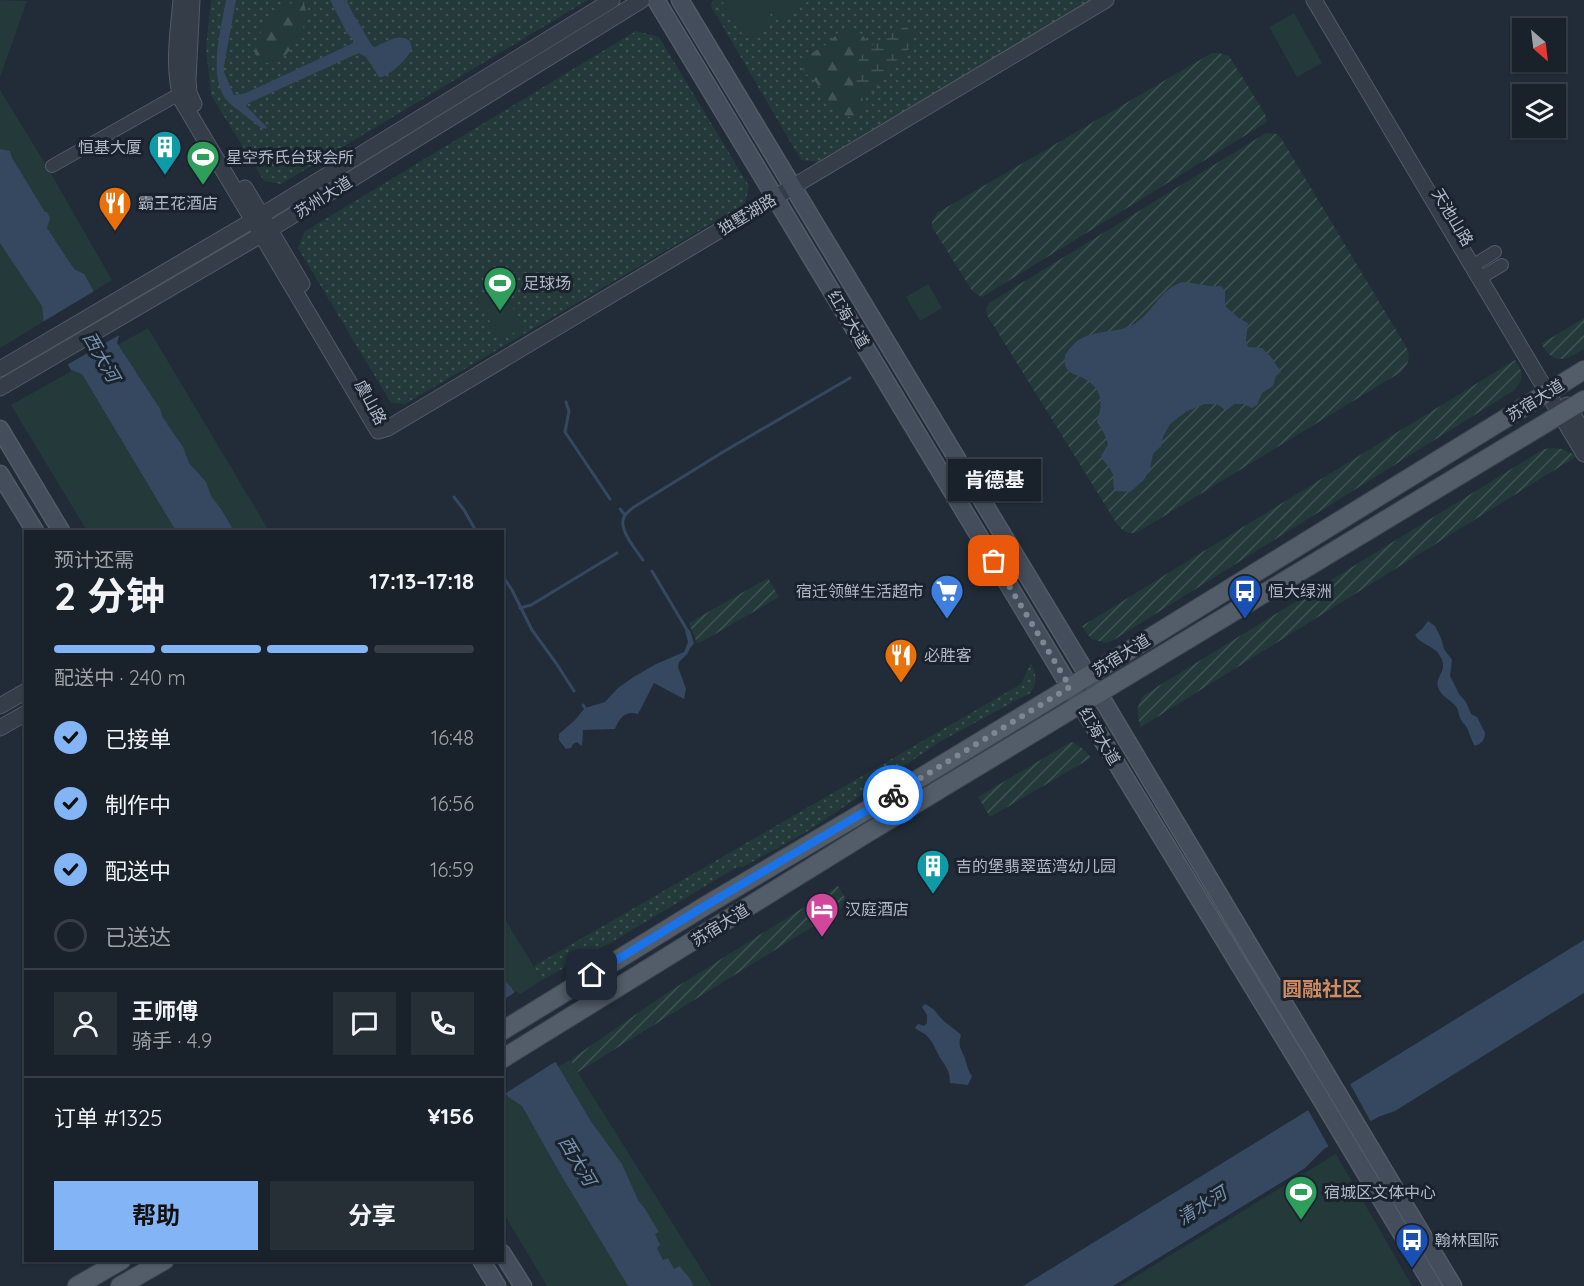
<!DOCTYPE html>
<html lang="zh">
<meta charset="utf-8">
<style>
:root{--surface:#19212a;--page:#262e36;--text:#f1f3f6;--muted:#9fa3a8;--line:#373e47;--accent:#83b4f6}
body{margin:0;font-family:Quicksand,"Noto Sans SC",sans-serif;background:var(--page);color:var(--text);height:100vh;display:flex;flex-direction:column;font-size:22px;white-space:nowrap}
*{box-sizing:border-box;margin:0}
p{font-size:20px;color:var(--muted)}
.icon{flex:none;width:33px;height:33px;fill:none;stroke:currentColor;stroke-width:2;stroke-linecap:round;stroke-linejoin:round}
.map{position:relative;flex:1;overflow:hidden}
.sheet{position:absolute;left:24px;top:530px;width:480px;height:732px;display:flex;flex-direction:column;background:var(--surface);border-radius:0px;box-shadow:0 2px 4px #0004,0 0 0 2px var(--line)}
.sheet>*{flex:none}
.needle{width:39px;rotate:152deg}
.tools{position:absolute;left:1512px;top:18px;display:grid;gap:12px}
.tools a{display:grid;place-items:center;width:54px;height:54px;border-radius:0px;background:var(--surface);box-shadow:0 2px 4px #0004,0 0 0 2px var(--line);font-size:30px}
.pin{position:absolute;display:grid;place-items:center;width:51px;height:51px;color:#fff;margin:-26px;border-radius:12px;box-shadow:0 3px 9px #0006}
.courier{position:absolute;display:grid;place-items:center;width:60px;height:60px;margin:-30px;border:4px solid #1a73e8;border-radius:50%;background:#fff;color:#222;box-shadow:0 2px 8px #0007}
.bubble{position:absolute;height:42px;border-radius:0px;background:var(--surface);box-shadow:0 2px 4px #0004,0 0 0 2px var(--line);font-size:20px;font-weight:700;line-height:42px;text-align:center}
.overview em{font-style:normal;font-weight:700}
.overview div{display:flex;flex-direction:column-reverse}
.overview{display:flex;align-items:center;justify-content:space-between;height:102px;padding:0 30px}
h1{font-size:39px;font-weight:700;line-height:45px}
.bar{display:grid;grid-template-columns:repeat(4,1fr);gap:9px 6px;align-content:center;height:72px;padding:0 30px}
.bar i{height:8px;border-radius:4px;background:var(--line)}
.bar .current{background:var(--accent)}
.bar p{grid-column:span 4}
.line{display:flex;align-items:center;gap:15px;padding:0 30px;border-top:2px solid var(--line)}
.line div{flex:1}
.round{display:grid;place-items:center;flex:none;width:63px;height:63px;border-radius:0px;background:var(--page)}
ol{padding:0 30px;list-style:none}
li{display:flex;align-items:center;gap:18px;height:66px}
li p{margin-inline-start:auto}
li .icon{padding:6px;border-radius:50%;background:var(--accent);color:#111;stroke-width:4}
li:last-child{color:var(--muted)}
li i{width:33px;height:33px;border:3px solid var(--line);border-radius:50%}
.action{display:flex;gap:12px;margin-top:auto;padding:12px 30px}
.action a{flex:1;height:69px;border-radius:0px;background:var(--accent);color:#111;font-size:24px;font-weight:700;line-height:69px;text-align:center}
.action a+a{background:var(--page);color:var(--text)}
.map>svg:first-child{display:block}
.grass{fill:url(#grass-dots)}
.forest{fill:url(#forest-firs)}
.wetland{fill:url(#wetland-marsh)}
.park{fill:#24393a}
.garden{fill:url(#garden-furrows)}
.water{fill:#35485f}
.pier{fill:#212c38}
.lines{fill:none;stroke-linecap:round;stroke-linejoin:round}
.stream{stroke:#35485f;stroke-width:3}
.minor-casing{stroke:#525b66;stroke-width:14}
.tertiary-casing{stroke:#525b66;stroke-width:17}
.secondary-casing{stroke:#525b66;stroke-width:19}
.primary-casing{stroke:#3e4752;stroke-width:20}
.minor{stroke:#353e48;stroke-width:12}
.tertiary{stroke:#353e48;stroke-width:15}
.secondary{stroke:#434d5b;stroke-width:16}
.primary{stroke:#525d69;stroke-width:18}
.done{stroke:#7d8794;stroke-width:6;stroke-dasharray:0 10.8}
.route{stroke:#1a73e8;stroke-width:8}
.labels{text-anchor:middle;stroke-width:6;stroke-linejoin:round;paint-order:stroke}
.poi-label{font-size:16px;fill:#afb8c5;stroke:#1a232d;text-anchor:start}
.street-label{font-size:16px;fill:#afb8c5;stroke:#1a232d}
.water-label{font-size:18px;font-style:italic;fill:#7790ad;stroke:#1a232d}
.quarter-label{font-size:20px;font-weight:bold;fill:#d18b5e;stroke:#1a232d}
</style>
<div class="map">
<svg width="1584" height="1286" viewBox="0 0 1584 1286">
<defs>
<pattern id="grass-dots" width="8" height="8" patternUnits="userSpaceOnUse" patternTransform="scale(1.5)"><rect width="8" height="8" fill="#24393a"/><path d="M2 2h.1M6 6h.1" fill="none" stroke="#415455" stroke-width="1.8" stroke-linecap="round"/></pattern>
<pattern id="forest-firs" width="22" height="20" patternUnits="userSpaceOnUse" patternTransform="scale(1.5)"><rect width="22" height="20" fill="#24393a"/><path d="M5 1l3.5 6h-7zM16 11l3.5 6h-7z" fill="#415455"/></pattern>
<pattern id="wetland-marsh" width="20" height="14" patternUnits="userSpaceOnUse" patternTransform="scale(1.5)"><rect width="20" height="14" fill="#24393a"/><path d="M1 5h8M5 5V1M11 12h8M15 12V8" fill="none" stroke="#415455"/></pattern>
<pattern id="garden-furrows" width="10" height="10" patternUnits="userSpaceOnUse" patternTransform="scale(1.5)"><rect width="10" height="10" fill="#24393a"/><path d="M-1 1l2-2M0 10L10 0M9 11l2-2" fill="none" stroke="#415455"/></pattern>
</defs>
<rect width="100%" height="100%" fill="#212c38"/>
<g class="grass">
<polygon points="211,0 588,0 281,184 264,181 211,95 206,47"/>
<polygon points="713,0 1091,0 819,162 801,160 711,6"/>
<polygon points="636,31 659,37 749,186 745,204 405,404 391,403 298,248 304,232"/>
<path d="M1031 663C1036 674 1038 683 1030 693L941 741 808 831 743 867H737L617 939 542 980 534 966 1021 684Z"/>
</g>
<g class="forest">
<path d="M297 0 302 1C319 22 275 86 255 54 255 30 277 10 297 0Z"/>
<path d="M847 28C857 30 865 34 867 44L858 90C863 97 866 106 863 114L850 117 838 113 815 81 805 73 803 69 804 60 810 54 827 44 841 30Z"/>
</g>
<path class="wetland" d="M899 26H905C926 41 904 52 894 63 884 75 878 101 857 94 847 78 857 57 871 46 876 42 882 40 888 36 892 33 894 29 899 26Z"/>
<g class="park">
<polygon points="0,0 27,1 0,77"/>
<polygon points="722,0 761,0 775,22 748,38 746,38 729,17"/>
<polygon points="766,0 809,0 809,1 777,20"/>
<polygon points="1294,13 1322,63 1297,77 1269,27"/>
<polygon points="0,90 46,165 112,280 0,348"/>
<polygon points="499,284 524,327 501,340 476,298"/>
<polygon points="928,284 942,308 920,321 906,297"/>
<polygon points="148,328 269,531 87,531 11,405"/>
<polygon points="502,914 542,980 503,1005 502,1005"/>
<polygon points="570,1060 712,1286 547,1286 503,1212 502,1099"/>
<polygon points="1336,1154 1412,1286 1120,1286 1334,1155"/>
</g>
<g class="garden">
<polygon points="1212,53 1219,53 1229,56 1265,114 1267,122 982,297 973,292 932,227 932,222 937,213"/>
<path d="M1266 133 1277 134 1281 138 1408 350C1410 360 1408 364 1401 372L1141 530C1130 536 1124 533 1117 524L987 315 986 308 989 303Z"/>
<path d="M1584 318V349C1575 354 1562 364 1551 356 1548 354 1544 348 1541 344Z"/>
<path d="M1515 360C1524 373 1524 379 1513 391L1112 641 1106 643 1091 639 1082 626Z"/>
<path d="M1551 448 1562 449 1577 456 1141 727C1136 714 1136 706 1144 695L1544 449Z"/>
<polygon points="768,578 779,597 703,641 697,643 689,623"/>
<path d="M1071 742C1079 744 1086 751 1091 758L990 817 978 797Z"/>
<polygon points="838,886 849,904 578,1072 570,1060 667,993"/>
</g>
<g class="water">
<path d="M226 0H236L224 66V72L234 95 246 93 353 43V40L347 33 330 0H347L351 10 371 44 374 47C387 43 397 32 410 41L412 49C406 60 394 72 382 77H379L366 57 359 53 249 103 246 105 247 107 267 127 266 129 261 128 229 103C206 79 221 30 226 0Z"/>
<polygon points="0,149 10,151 12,158 45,212 47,212 50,218 47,228 74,269 84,274 119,336 117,343 160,409 163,418 183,447 189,463 206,482 211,496 221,509 234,531 176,531 82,374 71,370 44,325 42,306 0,243"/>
<path d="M1183 282C1196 283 1208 287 1221 286L1225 291V306L1240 319 1248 323 1246 340 1248 347 1262 348 1271 357 1281 372 1276 376 1273 386 1262 393 1257 405 1252 408 1243 404H1234L1230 408 1224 409 1217 404H1205L1187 411 1170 424 1163 437 1162 445 1153 454 1150 469 1144 480 1130 492 1115 491C1112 484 1114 481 1113 475 1111 467 1104 463 1101 456L1108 444 1104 433 1097 422C1104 399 1102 387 1079 376 1073 374 1067 372 1065 365 1064 362 1065 359 1065 355 1068 351 1072 345 1077 341 1094 329 1117 334 1134 324 1154 312 1159 289 1183 282Z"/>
<path d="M1428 621 1435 626 1441 638 1444 649 1452 660 1450 676 1459 694 1466 702 1471 714 1477 717 1485 733C1485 739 1482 744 1475 746 1470 739 1470 731 1465 725 1464 723 1462 723 1462 721 1459 718 1459 712 1457 708 1452 700 1441 697 1438 687 1435 675 1449 672 1440 656 1434 645 1421 645 1415 635L1422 629Z"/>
<path d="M688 629 690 631 694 643 689 650 688 653 679 662 678 667 686 689 684 699 654 683 638 714C626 710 619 718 615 729L583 730 582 746 577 742 573 744 571 748 566 749 559 740V734L575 720 585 708 605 702 618 688 632 678 656 664 684 652 688 642 685 631Z"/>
<polygon points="1584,940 1584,993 1395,1111 1378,1117 1324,1149 1305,1168 1113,1286 1023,1286"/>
<path d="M502 978 511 987 592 1123 622 1164 638 1200 645 1209 659 1232 655 1234 660 1245 657 1248 663 1260 668 1258 674 1269 680 1266C684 1274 691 1276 693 1286H628L561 1175 522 1106 507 1096 503 1088Z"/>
<path d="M925 1004C936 1009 937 1015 945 1022 950 1026 956 1030 961 1035 958 1045 960 1048 964 1056 967 1063 967 1070 972 1076L968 1085 950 1083C950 1067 943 1065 937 1052 934 1046 932 1041 927 1036 923 1032 919 1031 915 1028L918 1024 924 1026 927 1023V1015L922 1007Z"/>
</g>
<g class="pier">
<polygon points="96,290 121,334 65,366 41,326 41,323"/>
<polygon points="517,991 558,1060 503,1095 503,1000"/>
<polygon points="1349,1082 1372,1124 1330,1149 1307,1108"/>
</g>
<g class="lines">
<g class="stream">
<polyline points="566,402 569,411 565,432 610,499"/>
<polyline points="454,497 464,510 476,531"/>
<polyline points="620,509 625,515"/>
<path d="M643 560C636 550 618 529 624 517 626 513 630 510 634 507L723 452 850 378"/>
<polyline points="652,571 687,630"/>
<polyline points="502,575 512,590 532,630 556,663 574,691"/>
<polyline points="520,608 531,605 617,553"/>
<polyline points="583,705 585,708"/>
</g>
<g class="minor-casing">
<g id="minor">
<polyline points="52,166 188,89"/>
<polyline points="1472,266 1495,252"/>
<polyline points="1480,278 1502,265"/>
</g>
</g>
<g class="tertiary-casing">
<g id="tertiary">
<path d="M181 0C178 34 172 68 182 101L378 431 388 428 1106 0"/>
<polyline points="192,0 188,80 189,93 194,104"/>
<polyline points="1314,0 1584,454"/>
<polyline points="245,188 302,284"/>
<polyline points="0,369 262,215 612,0"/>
<polyline points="0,388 261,235 642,0"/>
<polyline points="1567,405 1584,433"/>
<polyline points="0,706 26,691"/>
<polyline points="0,728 26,713"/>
</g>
</g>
<g class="secondary-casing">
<g id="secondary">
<polyline points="656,0 1070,687 1318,1094 1433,1286"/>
<polyline points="680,0 1099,694 1453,1286"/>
<polyline points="0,429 61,531"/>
<polyline points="0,474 35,531"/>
<polyline points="502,1253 523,1286"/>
<polyline points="481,1260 497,1286"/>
</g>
</g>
<g class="primary-casing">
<g id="primary">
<polyline points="502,1031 705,906 872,807 1070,687 1584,370"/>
<polyline points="502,1059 864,835 1584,400"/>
<polyline points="77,1286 122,1260"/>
<polyline points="120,1286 165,1260"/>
</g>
</g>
<use href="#minor" class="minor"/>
<use href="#tertiary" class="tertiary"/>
<use href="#secondary" class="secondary"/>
<use href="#primary" class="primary"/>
</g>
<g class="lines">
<polyline class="done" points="893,795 1070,687 994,561"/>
<polyline class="route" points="592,975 705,906 893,795"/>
</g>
<defs>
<g id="building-pin" transform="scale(1.725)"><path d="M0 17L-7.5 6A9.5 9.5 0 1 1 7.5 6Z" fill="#0f9aa8" stroke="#1a232d"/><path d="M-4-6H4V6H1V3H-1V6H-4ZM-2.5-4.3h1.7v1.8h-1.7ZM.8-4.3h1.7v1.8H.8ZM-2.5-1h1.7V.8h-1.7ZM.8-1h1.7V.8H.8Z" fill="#fff"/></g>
<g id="stadium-pin" transform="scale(1.725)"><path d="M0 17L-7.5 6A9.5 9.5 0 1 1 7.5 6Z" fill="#2e9e5b" stroke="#1a232d"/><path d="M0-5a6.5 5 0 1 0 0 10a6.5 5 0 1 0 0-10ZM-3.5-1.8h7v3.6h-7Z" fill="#fff"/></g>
<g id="restaurant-pin" transform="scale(1.725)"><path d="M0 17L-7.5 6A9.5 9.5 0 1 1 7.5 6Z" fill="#e8710a" stroke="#1a232d"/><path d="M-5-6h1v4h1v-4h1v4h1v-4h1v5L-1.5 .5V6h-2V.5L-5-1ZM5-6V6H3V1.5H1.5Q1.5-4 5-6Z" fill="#fff"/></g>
<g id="supermarket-pin" transform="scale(1.725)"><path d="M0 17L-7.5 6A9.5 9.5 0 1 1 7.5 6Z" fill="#3f7fe0" stroke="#1a232d"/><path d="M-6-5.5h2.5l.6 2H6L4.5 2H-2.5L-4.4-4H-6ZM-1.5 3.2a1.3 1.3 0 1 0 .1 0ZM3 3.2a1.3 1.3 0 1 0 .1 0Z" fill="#fff"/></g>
<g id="bus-pin" transform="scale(1.725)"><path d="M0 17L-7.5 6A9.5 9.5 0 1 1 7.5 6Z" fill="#1a4fb4" stroke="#1a232d"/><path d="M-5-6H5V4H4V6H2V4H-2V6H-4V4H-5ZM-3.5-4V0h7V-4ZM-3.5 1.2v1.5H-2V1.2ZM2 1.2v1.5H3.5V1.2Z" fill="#fff"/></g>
<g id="hotel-pin" transform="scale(1.725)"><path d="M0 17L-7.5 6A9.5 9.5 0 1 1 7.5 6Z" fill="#d1479c" stroke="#1a232d"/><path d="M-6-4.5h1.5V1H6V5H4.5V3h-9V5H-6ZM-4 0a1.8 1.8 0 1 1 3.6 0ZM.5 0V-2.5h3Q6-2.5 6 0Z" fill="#fff"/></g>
</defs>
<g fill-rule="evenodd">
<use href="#building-pin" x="165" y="147"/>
<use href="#stadium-pin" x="203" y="157"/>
<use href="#restaurant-pin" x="115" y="203"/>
<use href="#stadium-pin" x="500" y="283"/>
<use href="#supermarket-pin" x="947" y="591"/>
<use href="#bus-pin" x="1245" y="591"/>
<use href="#restaurant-pin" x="901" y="655"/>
<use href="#building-pin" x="933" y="866"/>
<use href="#hotel-pin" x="822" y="909"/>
<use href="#stadium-pin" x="1301" y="1192"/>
<use href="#bus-pin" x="1412" y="1240"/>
</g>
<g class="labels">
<g class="poi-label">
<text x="142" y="153" text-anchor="end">恒基大厦</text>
<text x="226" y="163">星空乔氏台球会所</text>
<text x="138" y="209">霸王花酒店</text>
<text x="523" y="289">足球场</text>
<text x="924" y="597" text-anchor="end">宿迁领鲜生活超市</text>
<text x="1268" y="597">恒大绿洲</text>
<text x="924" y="661">必胜客</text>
<text x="956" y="872">吉的堡翡翠蓝湾幼儿园</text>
<text x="845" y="915">汉庭酒店</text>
<text x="1324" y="1198">宿城区文体中心</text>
<text x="1435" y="1246">翰林国际</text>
</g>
<g class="street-label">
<text transform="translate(323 197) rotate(-32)" y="6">苏州大道</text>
<text transform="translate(747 214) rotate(-31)" y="6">独墅湖路</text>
<text transform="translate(1453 217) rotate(59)" y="6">天池山路</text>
<text transform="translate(849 319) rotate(59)" y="6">红海大道</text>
<text transform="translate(1535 400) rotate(-32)" y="6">苏宿大道</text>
<text transform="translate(371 402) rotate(62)" y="6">虞山路</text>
<text transform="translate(1121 655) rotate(-32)" y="6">苏宿大道</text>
<text transform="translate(1100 736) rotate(59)" y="6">红海大道</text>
<text transform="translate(720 925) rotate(-32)" y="6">苏宿大道</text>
</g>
<g class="water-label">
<text transform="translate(101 357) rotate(60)" y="6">西大河</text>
<text transform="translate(577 1161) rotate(59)" y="6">西大河</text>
<text transform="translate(1202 1206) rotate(-32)" y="6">清水河</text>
</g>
<g class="quarter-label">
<text x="1322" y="996">圆融社区</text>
</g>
</g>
</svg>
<div class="tools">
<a><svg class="needle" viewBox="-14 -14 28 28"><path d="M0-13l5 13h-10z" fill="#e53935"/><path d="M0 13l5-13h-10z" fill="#9fa3a8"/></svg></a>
<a><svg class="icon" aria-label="layers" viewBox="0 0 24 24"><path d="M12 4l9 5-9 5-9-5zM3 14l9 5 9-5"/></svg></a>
</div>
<div class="pin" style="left:994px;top:561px;background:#ea580c"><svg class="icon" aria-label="bag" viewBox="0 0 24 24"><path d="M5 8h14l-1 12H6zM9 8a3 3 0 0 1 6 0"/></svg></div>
<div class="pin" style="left:592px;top:975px;background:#1f2937"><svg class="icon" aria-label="home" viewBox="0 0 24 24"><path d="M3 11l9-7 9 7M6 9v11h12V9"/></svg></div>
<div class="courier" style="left:893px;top:795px"><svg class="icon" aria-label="bike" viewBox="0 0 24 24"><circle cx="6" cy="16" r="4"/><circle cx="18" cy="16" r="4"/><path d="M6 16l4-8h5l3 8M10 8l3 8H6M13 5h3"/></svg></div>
<div class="bubble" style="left:948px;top:459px;width:93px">肯德基</div>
<section class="sheet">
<div class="overview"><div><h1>2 分钟</h1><p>预计还需</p></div><em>17:13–17:18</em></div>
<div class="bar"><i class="current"></i><i class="current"></i><i class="current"></i><i></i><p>配送中 · 240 m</p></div>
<ol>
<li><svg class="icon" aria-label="check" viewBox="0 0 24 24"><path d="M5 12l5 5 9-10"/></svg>已接单<p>16:48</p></li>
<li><svg class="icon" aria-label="check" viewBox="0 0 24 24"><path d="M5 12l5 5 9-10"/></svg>制作中<p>16:56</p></li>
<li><svg class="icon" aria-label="check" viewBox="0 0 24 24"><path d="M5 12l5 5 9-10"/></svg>配送中<p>16:59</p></li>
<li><i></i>已送达</li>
</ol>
<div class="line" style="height:108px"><a class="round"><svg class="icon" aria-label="person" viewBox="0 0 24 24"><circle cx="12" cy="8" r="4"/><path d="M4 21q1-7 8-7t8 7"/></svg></a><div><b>王师傅</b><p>骑手 · 4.9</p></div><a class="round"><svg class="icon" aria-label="chat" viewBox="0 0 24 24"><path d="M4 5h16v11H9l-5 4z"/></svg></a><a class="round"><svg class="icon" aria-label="phone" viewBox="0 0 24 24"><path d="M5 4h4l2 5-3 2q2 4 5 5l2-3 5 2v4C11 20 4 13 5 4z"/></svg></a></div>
<div class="line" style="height:78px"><div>订单 #1325</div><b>¥156</b></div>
<div class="action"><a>帮助</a><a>分享</a></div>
</section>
</div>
